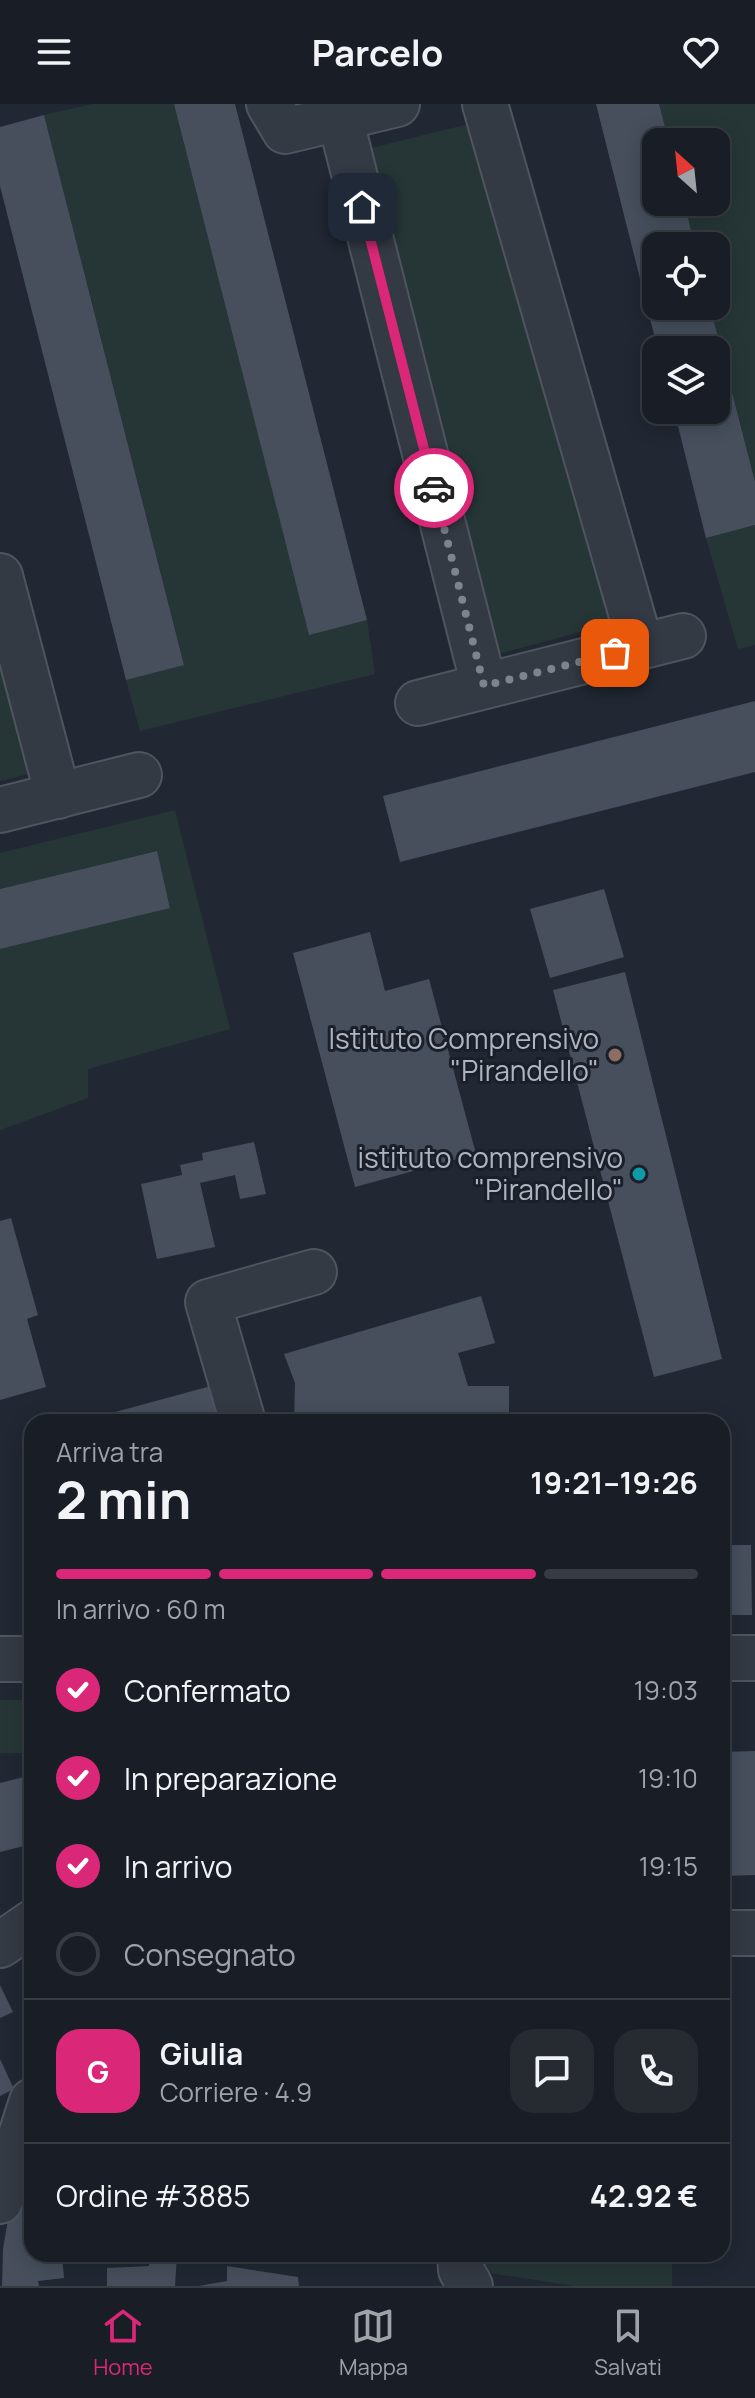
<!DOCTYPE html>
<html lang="it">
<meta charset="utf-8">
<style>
:root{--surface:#191e26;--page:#262b32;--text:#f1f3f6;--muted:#9fa2a7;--line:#373c43;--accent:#db2777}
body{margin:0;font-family:Manrope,sans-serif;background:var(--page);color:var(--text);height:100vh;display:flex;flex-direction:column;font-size:30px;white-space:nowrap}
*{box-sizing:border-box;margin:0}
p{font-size:26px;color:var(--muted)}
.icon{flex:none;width:44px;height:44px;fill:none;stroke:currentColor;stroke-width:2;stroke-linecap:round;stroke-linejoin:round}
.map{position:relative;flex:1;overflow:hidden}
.drawer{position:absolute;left:24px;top:1310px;width:706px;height:848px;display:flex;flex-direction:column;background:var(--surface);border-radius:24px;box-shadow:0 4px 20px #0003,0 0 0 2px var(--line)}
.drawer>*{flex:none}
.needle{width:52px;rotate:333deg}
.buttons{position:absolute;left:642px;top:24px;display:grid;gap:16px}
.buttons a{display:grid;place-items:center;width:88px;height:88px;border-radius:16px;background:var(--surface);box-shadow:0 4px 20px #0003,0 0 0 2px var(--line);font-size:40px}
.pin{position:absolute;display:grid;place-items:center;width:68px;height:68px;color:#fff;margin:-34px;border-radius:16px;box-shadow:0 4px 12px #0006}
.courier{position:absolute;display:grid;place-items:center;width:80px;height:80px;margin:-40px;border:6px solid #db2777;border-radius:50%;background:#fff;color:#222;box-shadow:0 2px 10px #0007}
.overview em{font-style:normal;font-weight:700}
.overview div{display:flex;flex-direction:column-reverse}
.overview{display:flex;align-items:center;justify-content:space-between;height:136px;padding:0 32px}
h1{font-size:52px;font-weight:700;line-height:60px}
.bar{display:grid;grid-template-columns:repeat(4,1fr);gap:12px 8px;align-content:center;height:96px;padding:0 32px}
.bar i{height:10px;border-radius:6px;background:var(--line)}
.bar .selected{background:var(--accent)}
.bar p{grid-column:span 4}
.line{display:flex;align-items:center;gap:20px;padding:0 32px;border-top:2px solid var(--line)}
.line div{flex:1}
.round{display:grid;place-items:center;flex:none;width:84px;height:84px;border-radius:24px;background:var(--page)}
ol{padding:0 32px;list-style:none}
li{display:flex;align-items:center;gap:24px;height:88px}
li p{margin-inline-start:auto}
li .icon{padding:8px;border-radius:50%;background:var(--accent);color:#fff;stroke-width:4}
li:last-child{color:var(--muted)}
li i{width:44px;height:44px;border:4px solid var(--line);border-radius:50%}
header{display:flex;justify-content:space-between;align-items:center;height:104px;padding:0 32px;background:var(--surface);font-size:36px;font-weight:700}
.menu{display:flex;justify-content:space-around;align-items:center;height:112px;border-top:2px solid var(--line);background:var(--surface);font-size:22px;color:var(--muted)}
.menu a{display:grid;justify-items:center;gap:4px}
.menu .selected{color:var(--accent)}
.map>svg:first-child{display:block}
.green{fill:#263636}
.building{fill:#474f5d}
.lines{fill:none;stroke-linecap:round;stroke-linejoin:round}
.minor-casing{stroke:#4e555f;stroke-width:48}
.minor{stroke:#343a44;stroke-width:44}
.done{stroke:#7d848f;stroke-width:8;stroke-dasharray:0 14.4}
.route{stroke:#db2777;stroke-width:10}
.education-dot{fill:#8d6e63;stroke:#1a1f29;stroke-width:3}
.culture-dot{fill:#0f9aa8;stroke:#1a1f29;stroke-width:3}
.labels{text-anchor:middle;stroke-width:6;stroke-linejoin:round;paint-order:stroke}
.poi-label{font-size:28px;fill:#aeb5c1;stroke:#1a1f29;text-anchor:end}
</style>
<header><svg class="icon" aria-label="menu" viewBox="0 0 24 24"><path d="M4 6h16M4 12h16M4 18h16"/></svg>Parcelo<svg class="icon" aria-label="heart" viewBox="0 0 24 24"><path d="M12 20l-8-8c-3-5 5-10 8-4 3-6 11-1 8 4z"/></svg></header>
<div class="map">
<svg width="755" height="2182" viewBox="0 0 755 2182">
<rect width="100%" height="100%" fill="#212833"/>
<g class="green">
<polygon points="92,0 174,0 309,530 367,516 375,570 140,627 126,576 184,560 44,11"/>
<polygon points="659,0 755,0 755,378 710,202 716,202 716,142 695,142 684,98 716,98 716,38 669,38"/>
<polygon points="481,17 613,519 495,551 363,46"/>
<polygon points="755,421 755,541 738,545 706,434"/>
<polygon points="0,541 33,669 0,677"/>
<polygon points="175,706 230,925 88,965 88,994 0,1026 0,845 170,803 156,747 0,785 0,749"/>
<rect x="0" y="1596" width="32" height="53"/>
<polygon points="482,2150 672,2150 672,2182 574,2182 483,2168"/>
</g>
<g class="building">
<polygon points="174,0 235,0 367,516 309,531"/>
<polygon points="596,0 659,0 669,38 656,38 656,98 684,98 695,142 656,142 656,202 710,202 755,378 755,421 706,434 674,306 716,306 716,246 658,246"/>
<polygon points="44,11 184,561 126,576 0,82 0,23"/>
<polygon points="755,597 755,668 400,758 383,692"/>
<polygon points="157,747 170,804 0,845 0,785"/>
<polygon points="604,785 624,853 550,874 530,805"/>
<polygon points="370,828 385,887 429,875 476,1050 355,1083 293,849"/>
<polygon points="625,868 722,1255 654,1273 553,886"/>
<polygon points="254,1038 266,1090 240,1095 235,1071 200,1079 215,1143 157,1155 141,1080 182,1071 180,1061 203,1056 202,1049"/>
<polygon points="11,1114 38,1211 27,1215 46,1283 0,1296 0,1117"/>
<polygon points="481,1192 495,1239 458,1249 468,1282 509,1282 509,1318 294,1318 295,1279 284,1250"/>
<polygon points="222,1279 233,1318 82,1318 82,1317"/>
<polygon points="722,1441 751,1441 752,1511 722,1511"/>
<polygon points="755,1647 755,1771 722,1772 722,1648"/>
<polygon points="32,1671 32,1740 0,1748 0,1679"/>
<polygon points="0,1881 13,1908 0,1914"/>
<polygon points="0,1955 14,1985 0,1992"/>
<polygon points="32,2028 32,2150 62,2150 64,2174 38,2177 39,2182 2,2182 3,2145 15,2074"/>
<polygon points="149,2150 177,2150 175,2182 107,2182 107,2164 149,2162"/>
<polygon points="227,2162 298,2173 299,2182 199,2182 227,2177"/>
</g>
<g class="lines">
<g class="minor-casing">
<g id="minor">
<polyline points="269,0 285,27 397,0"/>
<polyline points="485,0 641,543"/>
<polyline points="340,14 484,582"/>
<polyline points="0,472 58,692"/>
<polyline points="418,599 683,532"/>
<polyline points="0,706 139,671"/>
<polyline points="243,1318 208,1198 314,1168"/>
<polyline points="722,1554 755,1554"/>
<polyline points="0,1555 32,1555"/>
<polyline points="722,1829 755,1829"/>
<polyline points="0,1841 32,1819"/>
<polyline points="0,2097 32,1997"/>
<polyline points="460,2150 461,2166 470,2182"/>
</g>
</g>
<use href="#minor" class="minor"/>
</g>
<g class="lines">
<polyline class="done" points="434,384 484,582 615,549"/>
<polyline class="route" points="362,103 434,384"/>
</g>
<circle class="education-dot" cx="615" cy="951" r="8"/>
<circle class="culture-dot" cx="639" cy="1070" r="8"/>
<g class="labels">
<g class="poi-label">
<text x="599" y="945">Istituto Comprensivo<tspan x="599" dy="32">"Pirandello"</tspan></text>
<text x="623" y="1064">istituto comprensivo<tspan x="623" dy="32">"Pirandello"</tspan></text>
</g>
</g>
</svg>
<div class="buttons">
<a><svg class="needle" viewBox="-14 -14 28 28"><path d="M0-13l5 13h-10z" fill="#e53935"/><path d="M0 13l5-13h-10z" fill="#9fa2a7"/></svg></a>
<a><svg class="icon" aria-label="locate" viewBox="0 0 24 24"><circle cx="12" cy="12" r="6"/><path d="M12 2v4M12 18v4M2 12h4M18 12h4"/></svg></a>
<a><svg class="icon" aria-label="layers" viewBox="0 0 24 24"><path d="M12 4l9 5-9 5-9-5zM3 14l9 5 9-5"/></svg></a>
</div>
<div class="pin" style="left:615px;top:549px;background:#ea580c"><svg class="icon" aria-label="bag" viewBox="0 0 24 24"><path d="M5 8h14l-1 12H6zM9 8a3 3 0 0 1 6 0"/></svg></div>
<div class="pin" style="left:362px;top:103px;background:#1f2937"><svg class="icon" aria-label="home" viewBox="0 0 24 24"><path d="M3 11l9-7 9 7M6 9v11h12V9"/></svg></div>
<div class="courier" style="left:434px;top:384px"><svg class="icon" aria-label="car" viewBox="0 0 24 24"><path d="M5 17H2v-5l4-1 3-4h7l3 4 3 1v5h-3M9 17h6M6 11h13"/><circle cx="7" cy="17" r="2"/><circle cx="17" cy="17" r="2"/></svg></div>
<section class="drawer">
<div class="overview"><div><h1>2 min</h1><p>Arriva tra</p></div><em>19:21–19:26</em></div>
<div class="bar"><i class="selected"></i><i class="selected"></i><i class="selected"></i><i></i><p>In arrivo · 60 m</p></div>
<ol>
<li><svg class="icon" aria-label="check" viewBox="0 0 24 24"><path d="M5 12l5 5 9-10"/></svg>Confermato<p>19:03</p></li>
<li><svg class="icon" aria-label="check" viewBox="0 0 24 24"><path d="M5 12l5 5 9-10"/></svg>In preparazione<p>19:10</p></li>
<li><svg class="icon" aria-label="check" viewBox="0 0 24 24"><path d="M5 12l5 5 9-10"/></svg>In arrivo<p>19:15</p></li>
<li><i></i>Consegnato</li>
</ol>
<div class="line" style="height:144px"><b class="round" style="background:var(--accent);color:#fff">G</b><div><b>Giulia</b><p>Corriere · 4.9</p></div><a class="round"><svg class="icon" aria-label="chat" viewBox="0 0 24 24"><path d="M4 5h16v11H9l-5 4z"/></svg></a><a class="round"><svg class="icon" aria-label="phone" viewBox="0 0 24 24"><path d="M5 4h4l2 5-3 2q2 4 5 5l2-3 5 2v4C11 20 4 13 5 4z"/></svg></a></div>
<div class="line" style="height:104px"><div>Ordine #3885</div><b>42.92 €</b></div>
</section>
</div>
<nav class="menu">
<a class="selected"><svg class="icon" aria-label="home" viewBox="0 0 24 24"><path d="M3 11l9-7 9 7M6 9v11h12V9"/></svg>Home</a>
<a><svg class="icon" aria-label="map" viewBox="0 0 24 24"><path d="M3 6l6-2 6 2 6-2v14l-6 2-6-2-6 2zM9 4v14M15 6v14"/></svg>Mappa</a>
<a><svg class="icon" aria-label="saved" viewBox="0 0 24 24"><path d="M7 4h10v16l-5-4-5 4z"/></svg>Salvati</a>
</nav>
